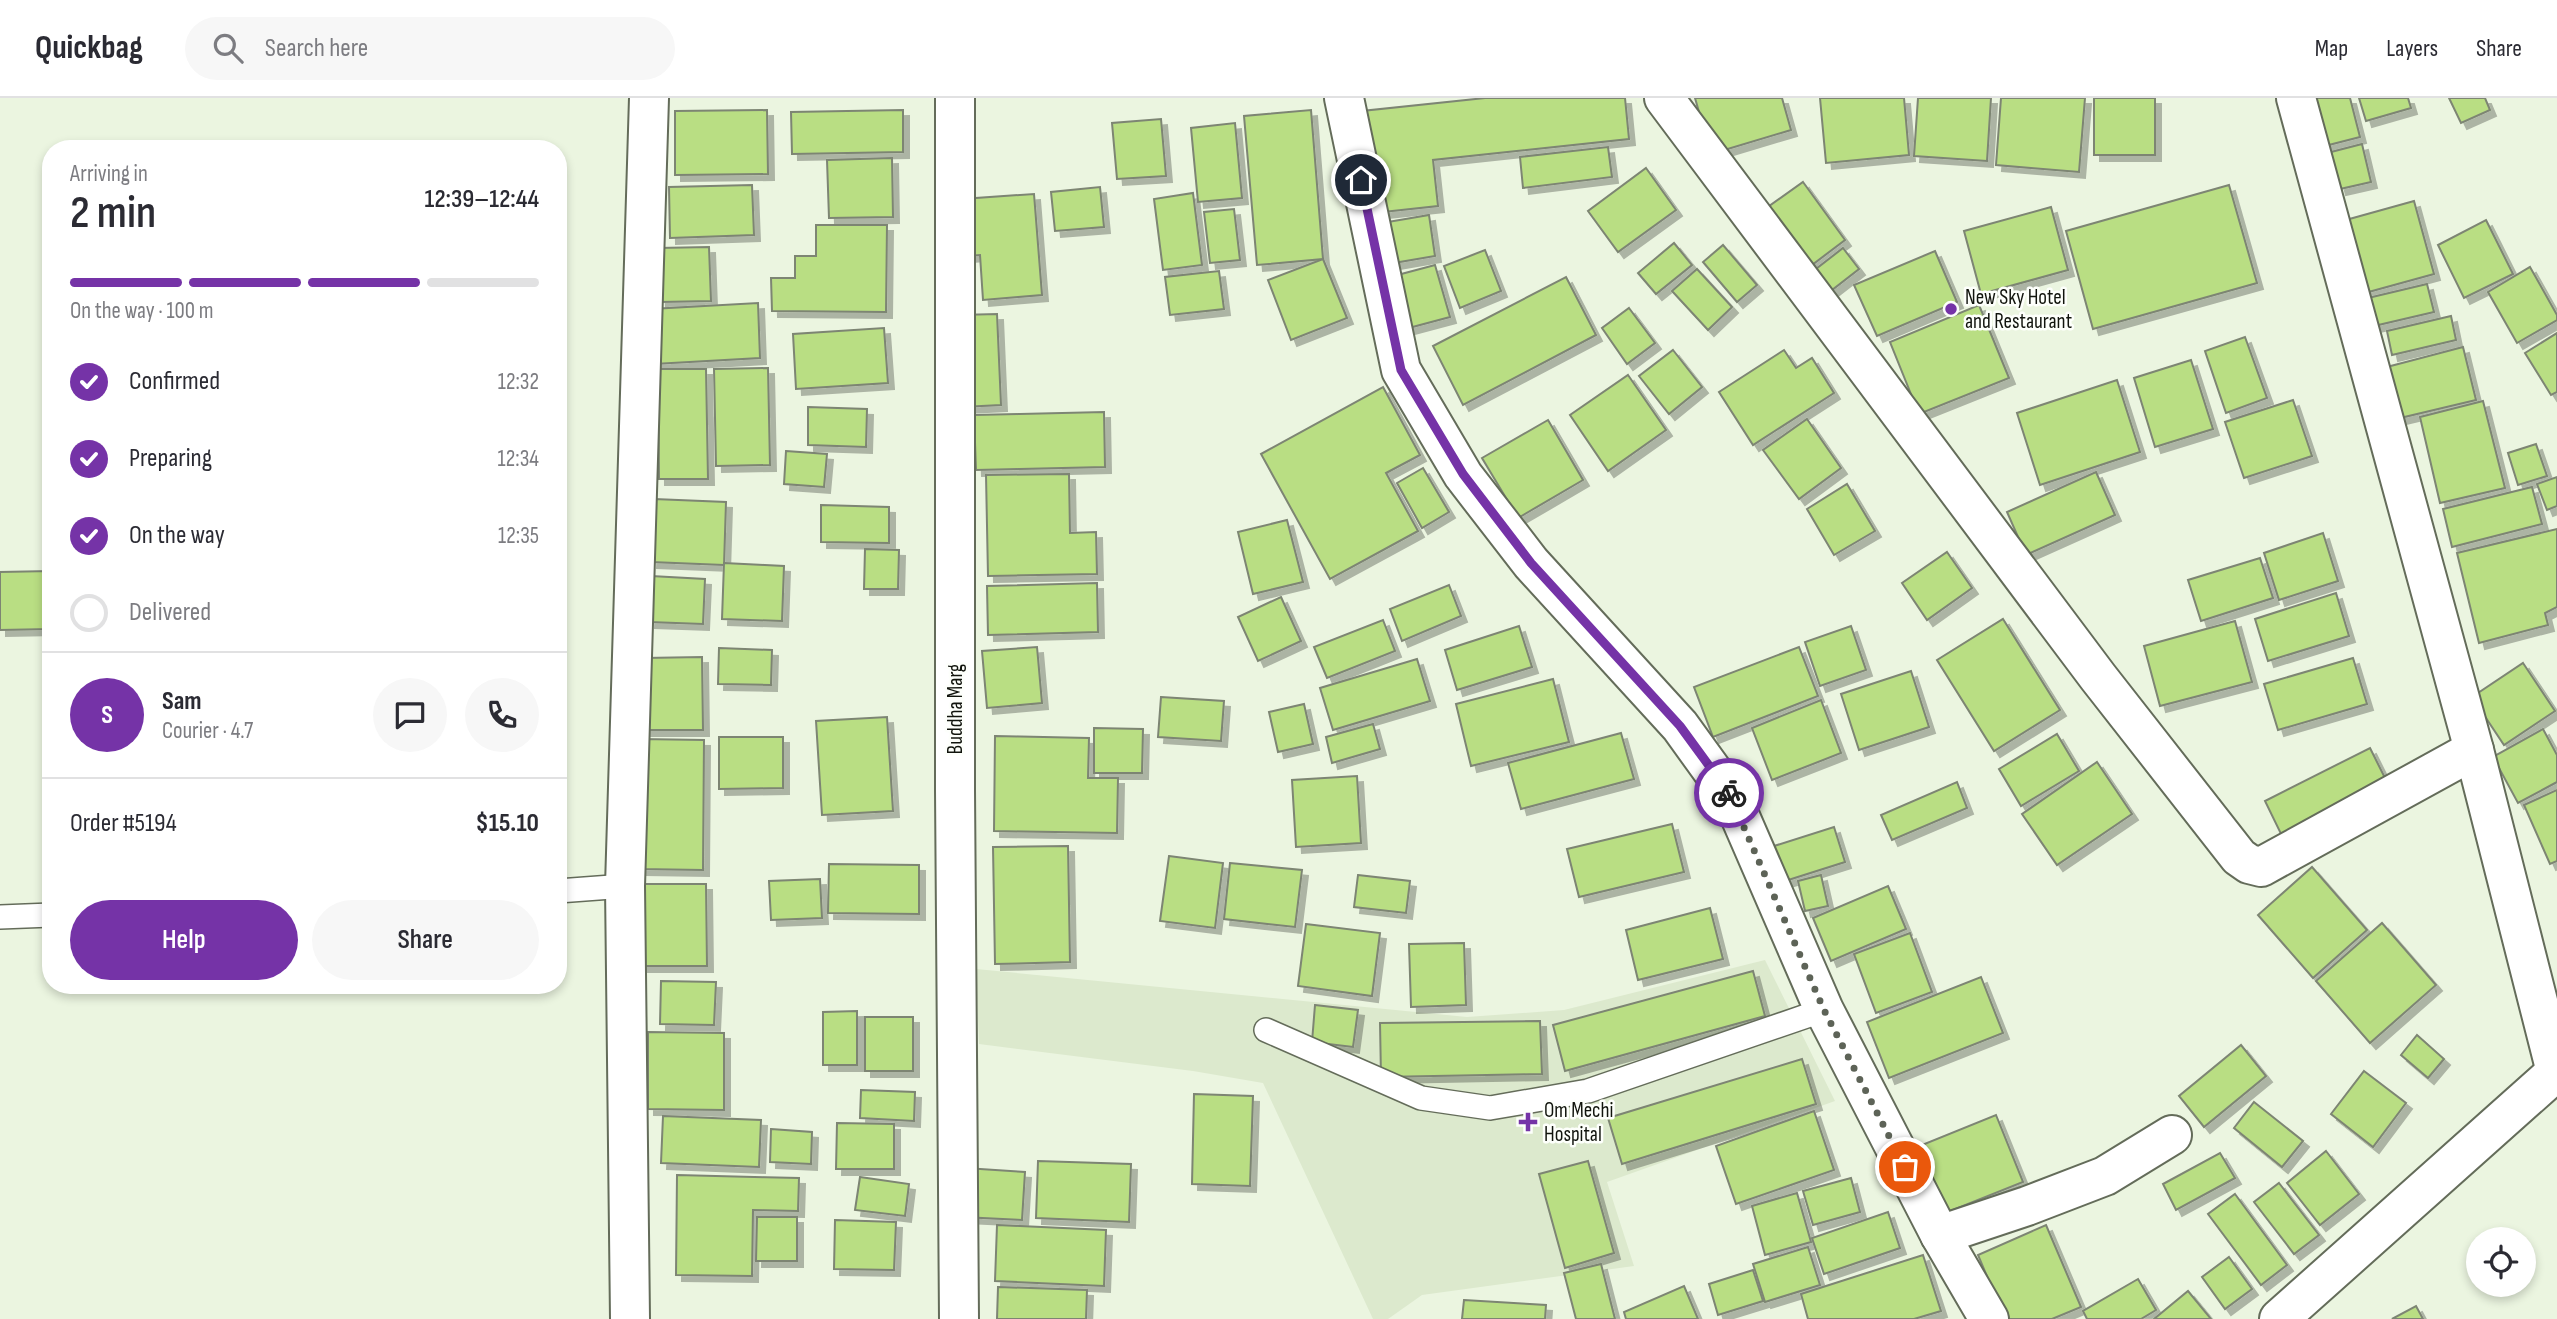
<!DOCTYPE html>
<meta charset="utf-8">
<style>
:root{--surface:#fff;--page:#f7f7f7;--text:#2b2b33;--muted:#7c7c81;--line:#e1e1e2;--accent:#7533a7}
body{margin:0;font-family:"Sofia Sans Condensed",sans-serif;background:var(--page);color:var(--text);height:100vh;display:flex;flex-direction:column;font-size:26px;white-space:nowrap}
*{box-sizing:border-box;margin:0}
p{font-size:23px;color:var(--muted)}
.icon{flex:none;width:38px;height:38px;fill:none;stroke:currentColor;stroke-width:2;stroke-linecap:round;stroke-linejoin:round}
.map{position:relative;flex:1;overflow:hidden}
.panel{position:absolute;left:42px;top:42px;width:525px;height:854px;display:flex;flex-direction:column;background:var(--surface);border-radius:28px;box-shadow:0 4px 10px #0003}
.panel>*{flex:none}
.controls{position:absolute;left:2466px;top:1129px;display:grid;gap:14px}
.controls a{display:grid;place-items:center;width:70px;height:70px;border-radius:50%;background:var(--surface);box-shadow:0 4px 10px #0003;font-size:35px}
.pin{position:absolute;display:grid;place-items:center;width:60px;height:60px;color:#fff;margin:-30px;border:4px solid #fff;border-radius:50%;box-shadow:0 2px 7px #0007}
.courier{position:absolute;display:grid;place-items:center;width:70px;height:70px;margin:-35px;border:5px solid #7533a7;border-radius:50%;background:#fff;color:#222;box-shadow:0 2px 9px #0007}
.overview em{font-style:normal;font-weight:600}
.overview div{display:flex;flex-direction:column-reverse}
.overview{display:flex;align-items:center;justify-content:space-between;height:119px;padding:0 28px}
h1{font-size:46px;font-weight:600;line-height:52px}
.bar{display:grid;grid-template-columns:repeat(4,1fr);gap:10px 7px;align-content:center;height:84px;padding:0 28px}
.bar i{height:9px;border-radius:5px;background:var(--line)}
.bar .selected{background:var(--accent)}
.bar p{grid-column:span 4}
.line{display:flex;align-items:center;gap:18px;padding:0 28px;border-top:2px solid var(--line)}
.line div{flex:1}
.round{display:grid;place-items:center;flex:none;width:74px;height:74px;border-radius:37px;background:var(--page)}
ol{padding:0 28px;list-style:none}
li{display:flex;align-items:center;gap:21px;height:77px}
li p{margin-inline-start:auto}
li .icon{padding:7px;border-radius:50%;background:var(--accent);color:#fff;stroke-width:4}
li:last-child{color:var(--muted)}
li i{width:38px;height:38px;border:4px solid var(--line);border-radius:50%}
.action{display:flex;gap:14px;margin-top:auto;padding:14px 28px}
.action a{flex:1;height:80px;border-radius:42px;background:var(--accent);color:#fff;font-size:28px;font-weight:600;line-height:80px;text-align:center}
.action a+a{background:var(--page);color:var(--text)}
header{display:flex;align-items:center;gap:42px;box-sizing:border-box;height:98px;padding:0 35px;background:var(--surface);border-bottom:2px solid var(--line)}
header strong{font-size:33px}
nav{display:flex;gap:38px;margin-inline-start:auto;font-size:24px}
.search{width:490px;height:63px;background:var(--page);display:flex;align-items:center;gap:18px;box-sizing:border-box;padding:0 24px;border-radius:38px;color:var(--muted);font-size:26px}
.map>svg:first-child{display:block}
.built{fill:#dce9cd}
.building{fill:#b9de83;stroke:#7d8573;stroke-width:2;filter:url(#shadow)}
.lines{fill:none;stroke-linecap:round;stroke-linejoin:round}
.lane-casing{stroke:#646c5a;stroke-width:26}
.street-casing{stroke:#646c5a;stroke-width:42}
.lane{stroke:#fff;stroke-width:23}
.street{stroke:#fff;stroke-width:38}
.done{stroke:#5d6357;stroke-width:7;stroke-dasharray:0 12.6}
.route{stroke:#7533a7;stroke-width:9}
.poi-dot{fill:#7533a7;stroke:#fdfffb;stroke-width:2.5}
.labels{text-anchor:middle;stroke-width:5;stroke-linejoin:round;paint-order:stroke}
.poi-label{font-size:21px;fill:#11140d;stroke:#fdfffb;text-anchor:start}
.street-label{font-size:21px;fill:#11140d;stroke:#fdfffb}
</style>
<header>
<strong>Quickbag</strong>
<div class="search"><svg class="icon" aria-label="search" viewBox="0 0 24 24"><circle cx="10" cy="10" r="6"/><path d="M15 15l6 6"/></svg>Search here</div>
<nav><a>Map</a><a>Layers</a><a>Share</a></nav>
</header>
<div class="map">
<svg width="2557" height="1221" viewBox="0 0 2557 1221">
<defs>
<filter id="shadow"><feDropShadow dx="6" dy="6" stdDeviation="0" flood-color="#0004"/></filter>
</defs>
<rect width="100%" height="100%" fill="#ebf5e0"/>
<polygon class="built" points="1765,862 1835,1003 1607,1084 1634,1168 1422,1197 1388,1221 1373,1221 1263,985 1193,973 979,946 976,871 1467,919 1564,912"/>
<g class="building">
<polygon points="1485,0 1625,0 1629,41 1433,62 1438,108 1374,115 1362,13"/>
<polygon points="1695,0 1782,0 1791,32 1711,56"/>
<polygon points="1820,0 1904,0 1909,57 1826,65"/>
<polygon points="1918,0 1991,0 1987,63 1914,58"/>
<polygon points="2001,0 2085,0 2079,74 1996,67"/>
<rect x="2094" y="0" width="61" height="57"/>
<polygon points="2305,0 2350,0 2360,39 2317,50"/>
<polygon points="2359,0 2408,0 2411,10 2366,23"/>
<polygon points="2449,0 2485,0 2490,12 2461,25"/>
<polygon points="767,12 768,76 675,77 675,13"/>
<polygon points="903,12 903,54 792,56 791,14"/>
<polygon points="1311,12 1323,161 1257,167 1244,18"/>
<polygon points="1161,21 1166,78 1117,81 1112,25"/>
<polygon points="1235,25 1242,100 1198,104 1191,30"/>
<polygon points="2362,46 2371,84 2340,91 2331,54"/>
<polygon points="1608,49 1612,79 1523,90 1520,59"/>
<polygon points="892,60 893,119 829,120 827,62"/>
<polygon points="1646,70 1676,112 1618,154 1588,113"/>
<polygon points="1803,84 1845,142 1808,170 1765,111"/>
<polygon points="752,87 754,137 670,140 669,89"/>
<polygon points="2229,87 2257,185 2093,231 2066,133"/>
<polygon points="1100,89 1104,129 1055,133 1051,94"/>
<polygon points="1193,95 1202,167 1163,172 1154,101"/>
<polygon points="1034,96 1042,197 983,202 980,157 967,158 962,101"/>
<polygon points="2414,103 2434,176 2354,198 2335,125"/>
<polygon points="2051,109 2068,172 1981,196 1964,133"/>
<polygon points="1234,111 1240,162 1210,165 1204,114"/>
<polygon points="1429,117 1435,158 1382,167 1376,126"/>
<polygon points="2486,122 2513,176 2464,200 2438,147"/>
<polygon points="816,127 887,127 886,214 772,213 771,180 795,180 795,158 816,158"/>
<polygon points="1674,145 1692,167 1656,196 1638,175"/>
<polygon points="1723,147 1757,187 1737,204 1703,164"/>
<polygon points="709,149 711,203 660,204 658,150"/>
<polygon points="1843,150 1859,171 1832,192 1816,171"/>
<polygon points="1485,152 1501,193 1460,210 1444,168"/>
<polygon points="1935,153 1957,204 1877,238 1854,187"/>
<polygon points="1323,161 1347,220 1291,242 1268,182"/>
<polygon points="1435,167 1450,219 1405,231 1390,179"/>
<polygon points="2530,169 2557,217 2557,222 2517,245 2488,194"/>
<polygon points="1697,171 1732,209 1708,232 1672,193"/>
<polygon points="1219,173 1224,211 1170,217 1165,179"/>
<polygon points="1566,179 1596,237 1463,307 1433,248"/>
<polygon points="2427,186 2434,214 2374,228 2368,200"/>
<polygon points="758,205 760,260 654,266 651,211"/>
<polygon points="1979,207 2009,280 1919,316 1890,244"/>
<polygon points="1629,210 1655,245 1627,266 1602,230"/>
<polygon points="997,216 1001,307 962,309 959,217"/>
<polygon points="2451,218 2456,242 2392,257 2387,233"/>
<polygon points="884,230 888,285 796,291 793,236"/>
<polygon points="2557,235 2557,294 2551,297 2525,255"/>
<polygon points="2245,239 2267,300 2226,315 2205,253"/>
<polygon points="2463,249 2476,302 2396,321 2383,270"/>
<polygon points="1673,252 1702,289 1669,316 1639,278"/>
<polygon points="1784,252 1796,270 1812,260 1834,295 1753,347 1719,294"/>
<polygon points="2191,262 2213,331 2155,349 2134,280"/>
<polygon points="768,270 770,367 716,368 714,271"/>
<polygon points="658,271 706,271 708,381 659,381"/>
<polygon points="1628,277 1666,332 1608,373 1570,317"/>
<polygon points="2117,282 2140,354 2040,387 2017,315"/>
<polygon points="1383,289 1420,357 1386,375 1418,433 1330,481 1261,356"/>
<polygon points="2293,302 2312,358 2244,380 2225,324"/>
<polygon points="2483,303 2505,390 2440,405 2420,319"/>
<polygon points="808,309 867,311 866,349 808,347"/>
<polygon points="1104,314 1105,369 976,372 974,317"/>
<polygon points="1807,321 1841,370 1799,401 1763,352"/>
<polygon points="1548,322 1583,382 1518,420 1482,360"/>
<polygon points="2536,346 2547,378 2518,387 2508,355"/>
<polygon points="786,353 827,356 824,389 784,386"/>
<polygon points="1423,370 1449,414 1422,430 1397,385"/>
<polygon points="2096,374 2115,417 2026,457 2007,414"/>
<polygon points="1069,376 1070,435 1096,434 1097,476 988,478 986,377"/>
<polygon points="2557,379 2557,408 2547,412 2537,386"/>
<polygon points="1847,386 1875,433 1834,457 1807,411"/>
<polygon points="2532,389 2542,426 2452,449 2443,411"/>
<polygon points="654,401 726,404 724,467 651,464"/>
<polygon points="821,407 889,409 889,445 821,444"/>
<polygon points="1287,422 1303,484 1253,496 1238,434"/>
<polygon points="2557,431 2557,509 2545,515 2548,527 2479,545 2457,455"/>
<polygon points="2323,435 2338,483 2279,502 2264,455"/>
<polygon points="865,451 899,452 898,491 864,491"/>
<polygon points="1947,454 1972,490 1927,522 1902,485"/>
<polygon points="2260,460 2273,500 2201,523 2188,482"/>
<polygon points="724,465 784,468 782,523 722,521"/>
<polygon points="51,473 51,531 0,532 0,474"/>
<polygon points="651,478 705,481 703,526 649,524"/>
<polygon points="1097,485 1098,534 988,537 987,488"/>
<polygon points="1449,487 1461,518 1402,543 1390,511"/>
<polygon points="2336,495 2349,538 2268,563 2255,521"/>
<polygon points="1281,499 1301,543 1258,563 1238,519"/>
<polygon points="2003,521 2060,612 1994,653 1937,562"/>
<polygon points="1383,522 1395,553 1327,580 1314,549"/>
<polygon points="2235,523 2252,584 2160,608 2144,548"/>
<polygon points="1519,528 1532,569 1457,592 1445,552"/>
<polygon points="1851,528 1866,572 1820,588 1805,544"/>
<polygon points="1037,549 1042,605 987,610 982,553"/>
<polygon points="1799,549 1818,598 1713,639 1694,589"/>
<polygon points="719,550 772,552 771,587 718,586"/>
<polygon points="702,559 703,632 645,632 644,560"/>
<polygon points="2353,560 2367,606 2278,632 2264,586"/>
<polygon points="1417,561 1430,603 1333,632 1320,590"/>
<polygon points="2523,565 2555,613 2504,647 2472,599"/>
<polygon points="1911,573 1929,629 1859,652 1841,596"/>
<polygon points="1553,581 1569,644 1471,668 1456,606"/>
<polygon points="1161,599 1224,603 1221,643 1158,639"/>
<polygon points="1821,602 1841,655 1772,682 1752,630"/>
<polygon points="1304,606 1313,646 1278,654 1269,614"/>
<polygon points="887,619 893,713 822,717 816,623"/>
<polygon points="1373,626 1380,651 1332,665 1326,639"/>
<polygon points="1094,630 1143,631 1142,675 1094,675"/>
<polygon points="2543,631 2557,657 2557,684 2518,705 2493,659"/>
<polygon points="1621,635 1634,681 1521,711 1508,665"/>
<polygon points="2057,636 2079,673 2021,708 1999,671"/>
<polygon points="995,638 1089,640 1088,680 1118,680 1117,735 994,733"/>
<polygon points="719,639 783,639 783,690 719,691"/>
<polygon points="640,641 704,642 703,772 639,771"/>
<polygon points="2370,650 2388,686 2283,740 2265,703"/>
<polygon points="2097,664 2132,716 2057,767 2022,716"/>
<polygon points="1357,678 1361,745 1296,749 1292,682"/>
<polygon points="1957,684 1967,710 1892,742 1881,717"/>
<polygon points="2557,692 2557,763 2550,766 2524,707"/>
<polygon points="1672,726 1684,774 1579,799 1567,751"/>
<polygon points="1834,729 1845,764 1782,784 1771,749"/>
<polygon points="1068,748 1070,864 995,866 993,749"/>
<polygon points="1169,758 1223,765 1215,830 1160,823"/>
<polygon points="1230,765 1302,772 1295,829 1224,821"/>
<polygon points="829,766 919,767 919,816 828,815"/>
<polygon points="2312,769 2367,832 2313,880 2258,817"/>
<polygon points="1358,777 1410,783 1406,815 1354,809"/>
<polygon points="1821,777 1828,808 1805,813 1798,783"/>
<polygon points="820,781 822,820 771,822 769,783"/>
<polygon points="640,786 706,786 707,868 640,868"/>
<polygon points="1888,788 1906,831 1831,863 1813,820"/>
<polygon points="1710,810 1723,861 1638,882 1626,832"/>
<polygon points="2382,825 2436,887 2370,945 2316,883"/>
<polygon points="1306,826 1380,835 1372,898 1298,888"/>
<polygon points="1910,835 1932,894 1876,915 1854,856"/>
<polygon points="1464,845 1466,907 1411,909 1409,846"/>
<polygon points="1753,873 1765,918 1565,973 1553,927"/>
<polygon points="1981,879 2003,935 1889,980 1867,924"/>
<polygon points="661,883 716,884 714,927 660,926"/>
<polygon points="1315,907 1358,912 1353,949 1312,944"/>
<polygon points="857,913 857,967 823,967 823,914"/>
<rect x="865" y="919" width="48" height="54"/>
<polygon points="1540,923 1542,976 1381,979 1380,925"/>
<polygon points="648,934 724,935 724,1012 648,1011"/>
<polygon points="2417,937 2444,961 2428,980 2401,957"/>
<polygon points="2241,947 2266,978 2204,1029 2179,998"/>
<polygon points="1802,961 1816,1006 1622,1066 1608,1020"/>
<polygon points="2364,973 2406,1005 2373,1049 2331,1016"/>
<polygon points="861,992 915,994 914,1023 860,1020"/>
<polygon points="1194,996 1253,998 1250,1088 1192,1086"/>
<polygon points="2254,1004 2303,1043 2282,1069 2234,1030"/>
<polygon points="1814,1013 1834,1072 1736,1106 1716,1048"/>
<polygon points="1996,1017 2023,1084 1943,1116 1917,1049"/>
<polygon points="663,1018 761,1022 759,1069 661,1065"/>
<polygon points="837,1025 894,1026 894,1071 836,1071"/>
<polygon points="771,1031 812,1034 811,1066 770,1064"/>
<polygon points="2326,1053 2359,1096 2320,1127 2287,1085"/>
<polygon points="2220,1055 2235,1080 2176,1112 2163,1086"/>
<polygon points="1038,1063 1131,1066 1129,1124 1036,1120"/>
<polygon points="1588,1063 1614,1155 1565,1170 1539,1076"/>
<polygon points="965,1070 1025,1074 1022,1122 962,1119"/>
<polygon points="677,1077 799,1080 798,1113 753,1112 752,1178 676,1177"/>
<polygon points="860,1079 909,1086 905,1118 855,1112"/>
<polygon points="1851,1080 1860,1114 1813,1127 1803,1093"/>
<polygon points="2279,1085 2319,1137 2294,1156 2254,1104"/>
<polygon points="1797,1095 1811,1144 1765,1157 1752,1108"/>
<polygon points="2235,1096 2287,1167 2261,1187 2208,1116"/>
<polygon points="1888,1114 1900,1150 1824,1176 1812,1140"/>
<polygon points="757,1119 797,1119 797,1163 756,1163"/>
<polygon points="835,1122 896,1124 894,1172 834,1171"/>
<polygon points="997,1127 1106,1132 1104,1188 995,1183"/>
<polygon points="2046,1127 2081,1209 2052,1221 2005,1221 1978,1157"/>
<polygon points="1808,1149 1820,1187 1765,1204 1753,1166"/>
<polygon points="1923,1157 1941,1213 1914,1221 1808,1221 1801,1196"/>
<polygon points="2229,1159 2252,1191 2225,1211 2202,1179"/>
<polygon points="1601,1166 1615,1221 1576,1221 1564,1175"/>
<polygon points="1753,1172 1763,1203 1718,1217 1709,1186"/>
<polygon points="2138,1181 2156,1212 2141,1221 2087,1221 2083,1213"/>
<polygon points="1684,1188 1698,1221 1626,1221 1624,1214"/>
<polygon points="998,1189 1087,1192 1086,1221 997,1221"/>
<polygon points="2188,1193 2211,1221 2154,1221"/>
<polygon points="1464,1202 1546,1207 1545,1221 1462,1221"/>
<polygon points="2416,1208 2423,1221 2392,1221"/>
</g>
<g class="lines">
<g class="lane-casing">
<g id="lane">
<polyline points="558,793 625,788"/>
<polyline points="0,819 51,817"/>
<polyline points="1266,932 1421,1000 1490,1010 1588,993 1824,912"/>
</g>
</g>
<g class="street-casing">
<g id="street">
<polyline points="955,0 955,692 959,1221"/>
<polyline points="1344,0 1401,272 1463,377 1531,465 1680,628 1732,700 1824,912 1940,1137 1989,1221"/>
<polyline points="1664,0 2098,579 2239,759 2249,766 2261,769 2474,652"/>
<polyline points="2296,0 2474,652 2557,978"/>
<polyline points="1940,1137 2027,1108 2105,1078 2172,1037"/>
<polyline points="630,1221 625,788 649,0"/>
<polyline points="2279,1221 2557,973"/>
</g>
</g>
<use href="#lane" class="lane"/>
<use href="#street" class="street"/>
</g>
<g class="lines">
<polyline class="done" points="1729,695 1824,912 1905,1069"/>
<polyline class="route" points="1361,82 1401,272 1463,376 1531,465 1680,628 1729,695"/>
</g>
<g class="poi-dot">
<circle cx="1951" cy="211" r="7"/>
<path d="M1524.5 1013.5h7v7h7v7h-7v7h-7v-7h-7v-7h7z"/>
</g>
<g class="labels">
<g class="poi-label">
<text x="1965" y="206">New Sky Hotel<tspan x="1965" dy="24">and Restaurant</tspan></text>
<text x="1544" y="1019">Om Mechi<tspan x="1544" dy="24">Hospital</tspan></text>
</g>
<g class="street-label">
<text transform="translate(955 611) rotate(-90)" y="7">Buddha Marg</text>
</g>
</g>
</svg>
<div class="controls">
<a><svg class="icon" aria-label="locate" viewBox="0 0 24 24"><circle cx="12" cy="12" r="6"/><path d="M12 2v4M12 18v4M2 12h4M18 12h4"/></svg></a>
</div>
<div class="pin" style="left:1905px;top:1069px;background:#ea580c"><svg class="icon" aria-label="bag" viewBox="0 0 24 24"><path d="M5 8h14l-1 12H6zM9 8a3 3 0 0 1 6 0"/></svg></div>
<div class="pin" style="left:1361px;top:82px;background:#1f2937"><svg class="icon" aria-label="home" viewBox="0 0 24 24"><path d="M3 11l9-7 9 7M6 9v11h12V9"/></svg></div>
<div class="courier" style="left:1729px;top:695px"><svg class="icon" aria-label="bike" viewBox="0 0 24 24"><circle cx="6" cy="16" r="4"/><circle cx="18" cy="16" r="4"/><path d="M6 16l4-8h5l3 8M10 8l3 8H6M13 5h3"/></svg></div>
<section class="panel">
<div class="overview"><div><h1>2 min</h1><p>Arriving in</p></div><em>12:39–12:44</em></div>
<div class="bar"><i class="selected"></i><i class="selected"></i><i class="selected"></i><i></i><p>On the way · 100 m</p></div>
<ol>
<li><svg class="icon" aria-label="check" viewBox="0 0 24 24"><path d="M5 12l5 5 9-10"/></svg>Confirmed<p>12:32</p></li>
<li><svg class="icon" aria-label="check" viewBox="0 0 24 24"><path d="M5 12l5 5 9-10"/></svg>Preparing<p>12:34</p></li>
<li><svg class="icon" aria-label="check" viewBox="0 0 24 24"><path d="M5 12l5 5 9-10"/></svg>On the way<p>12:35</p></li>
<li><i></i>Delivered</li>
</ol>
<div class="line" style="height:126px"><b class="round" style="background:var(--accent);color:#fff">S</b><div><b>Sam</b><p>Courier · 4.7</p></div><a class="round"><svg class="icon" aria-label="chat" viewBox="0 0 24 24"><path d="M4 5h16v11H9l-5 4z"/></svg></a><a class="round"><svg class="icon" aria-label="phone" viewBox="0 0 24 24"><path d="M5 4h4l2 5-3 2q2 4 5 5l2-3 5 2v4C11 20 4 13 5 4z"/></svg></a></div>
<div class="line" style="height:91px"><div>Order #5194</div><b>$15.10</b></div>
<div class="action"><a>Help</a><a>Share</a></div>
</section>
</div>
